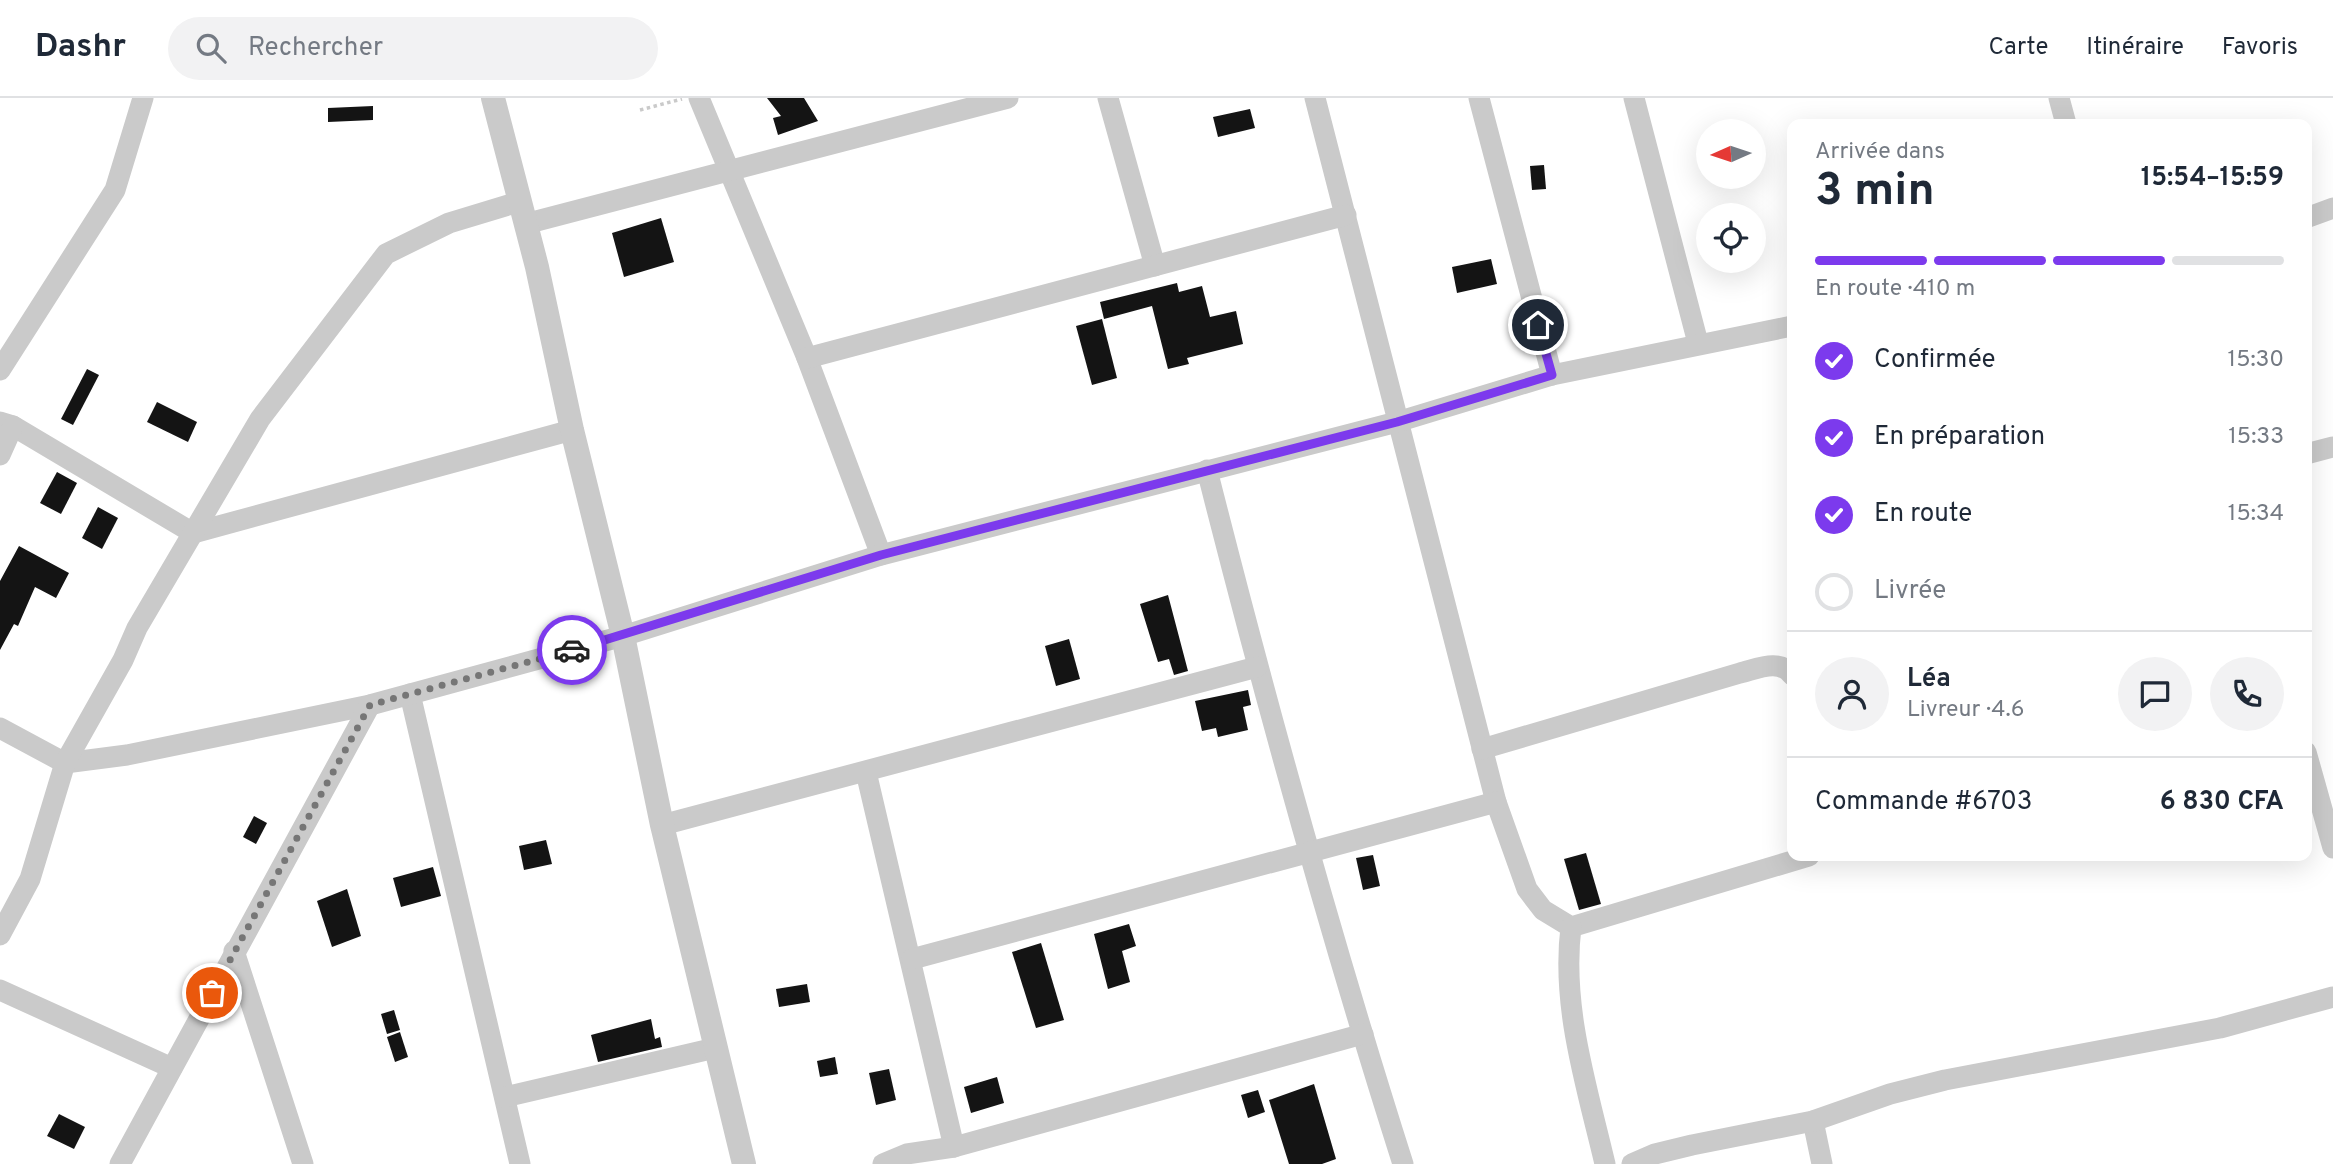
<!DOCTYPE html>
<html lang="fr">
<meta charset="utf-8">
<style>
:root{--surface:#fff;--page:#f2f2f3;--text:#1f2937;--muted:#747a83;--line:#e0e1e3;--accent:#7c3aed}
body{margin:0;font-family:Overpass,sans-serif;background:var(--page);color:var(--text);height:100vh;display:flex;flex-direction:column;font-size:26px;white-space:nowrap}
*{box-sizing:border-box;margin:0}
p{font-size:23px;color:var(--muted)}
.icon{flex:none;width:38px;height:38px;fill:none;stroke:currentColor;stroke-width:2;stroke-linecap:round;stroke-linejoin:round}
.map{position:relative;flex:1;overflow:hidden}
.details{position:absolute;left:1787px;top:21px;width:525px;height:742px;display:flex;flex-direction:column;background:var(--surface);border-radius:14px;box-shadow:0 7px 28px #0002}
.details>*{flex:none}
.needle{width:46px;rotate:267deg}
.controls{position:absolute;left:1696px;top:21px;display:grid;gap:14px}
.controls a{display:grid;place-items:center;width:70px;height:70px;border-radius:50%;background:var(--surface);box-shadow:0 7px 28px #0002;font-size:35px}
.pin{position:absolute;display:grid;place-items:center;width:60px;height:60px;color:#fff;margin:-30px;border:4px solid #fff;border-radius:50%;box-shadow:0 2px 7px #0007}
.courier{position:absolute;display:grid;place-items:center;width:70px;height:70px;margin:-35px;border:5px solid #7c3aed;border-radius:50%;background:#fff;color:#222;box-shadow:0 2px 9px #0007}
.headline em{font-style:normal;font-weight:700}
.headline div{display:flex;flex-direction:column-reverse}
.headline{display:flex;align-items:center;justify-content:space-between;height:119px;padding:0 28px}
h1{font-size:46px;font-weight:700;line-height:52px}
.bar{display:grid;grid-template-columns:repeat(4,1fr);gap:10px 7px;align-content:center;height:84px;padding:0 28px}
.bar i{height:9px;border-radius:5px;background:var(--line)}
.bar .active{background:var(--accent)}
.bar p{grid-column:span 4}
.line{display:flex;align-items:center;gap:18px;padding:0 28px;border-top:2px solid var(--line)}
.line div{flex:1}
.round{display:grid;place-items:center;flex:none;width:74px;height:74px;border-radius:37px;background:var(--page)}
ol{padding:0 28px;list-style:none}
li{display:flex;align-items:center;gap:21px;height:77px}
li p{margin-inline-start:auto}
li .icon{padding:7px;border-radius:50%;background:var(--accent);color:#fff;stroke-width:4}
li:last-child{color:var(--muted)}
li i{width:38px;height:38px;border:4px solid var(--line);border-radius:50%}
header{display:flex;align-items:center;gap:42px;box-sizing:border-box;height:98px;padding:0 35px;background:var(--surface);border-bottom:2px solid var(--line)}
header strong{font-size:33px}
nav{display:flex;gap:38px;margin-inline-start:auto;font-size:24px}
.search{width:490px;height:63px;background:var(--page);display:flex;align-items:center;gap:18px;box-sizing:border-box;padding:0 24px;border-radius:38px;color:var(--muted);font-size:26px}
.map>svg:first-child{display:block}
.building{fill:#141414}
.lines{fill:none;stroke-linecap:round;stroke-linejoin:round}
.path{stroke:#cacaca;stroke-width:3.5;stroke-dasharray:3.5 3.5;stroke-linecap:butt}
.minor{stroke:#cacaca;stroke-width:21}
.tertiary{stroke:#cacaca;stroke-width:24}
.done{stroke:#767676;stroke-width:7;stroke-dasharray:0 12.6}
.route{stroke:#7c3aed;stroke-width:9}
</style>
<header>
<strong>Dashr</strong>
<div class="search"><svg class="icon" aria-label="search" viewBox="0 0 24 24"><circle cx="10" cy="10" r="6"/><path d="M15 15l6 6"/></svg>Rechercher</div>
<nav><a>Carte</a><a>Itinéraire</a><a>Favoris</a></nav>
</header>
<div class="map">
<svg width="2333" height="1066" viewBox="0 0 2333 1066">
<rect width="100%" height="100%" fill="#fff"/>
<g class="building">
<polygon points="767,0 804,0 818,23 778,37 773,20 781,18"/>
<polygon points="373,8 373,22 328,24 328,10"/>
<polygon points="1250,11 1255,30 1218,39 1213,19"/>
<polygon points="1544,67 1546,91 1532,92 1530,68"/>
<polygon points="661,120 674,164 624,179 612,135"/>
<polygon points="1491,161 1497,186 1457,195 1452,169"/>
<polygon points="1177,185 1179,194 1202,188 1210,219 1236,213 1243,246 1187,260 1189,266 1168,271 1152,208 1104,221 1100,204"/>
<polygon points="1102,221 1117,280 1092,287 1076,228"/>
<polygon points="87,271 99,277 73,327 61,321"/>
<polygon points="157,304 197,324 188,344 147,324"/>
<polygon points="57,374 77,385 61,416 40,405"/>
<polygon points="98,409 118,420 102,451 82,440"/>
<polygon points="19,448 69,475 56,500 35,489 18,528 14,526 0,552 0,483"/>
<polygon points="1168,497 1188,573 1174,577 1169,561 1158,564 1140,506"/>
<polygon points="1069,541 1080,581 1056,588 1045,548"/>
<polygon points="1248,592 1251,607 1243,609 1248,632 1218,639 1216,630 1202,633 1195,603"/>
<polygon points="254,718 267,725 256,746 243,739"/>
<polygon points="546,742 552,766 524,772 519,748"/>
<polygon points="1586,755 1601,806 1579,812 1564,761"/>
<polygon points="1373,757 1380,788 1363,792 1356,760"/>
<polygon points="433,769 441,798 401,809 393,780"/>
<polygon points="347,791 361,838 332,849 317,803"/>
<polygon points="1129,826 1136,848 1122,853 1130,884 1108,891 1094,836"/>
<polygon points="1041,845 1064,922 1036,930 1012,854"/>
<polygon points="807,886 810,904 779,909 776,891"/>
<polygon points="394,912 400,932 387,936 381,916"/>
<polygon points="651,921 655,941 660,939 662,949 598,964 591,937"/>
<polygon points="400,934 408,959 395,964 387,939"/>
<polygon points="835,959 838,976 820,979 817,963"/>
<polygon points="889,971 896,1002 876,1007 869,975"/>
<polygon points="997,979 1004,1005 971,1015 964,989"/>
<polygon points="1314,986 1336,1061 1322,1066 1289,1066 1269,1002"/>
<polygon points="1258,992 1265,1014 1248,1020 1241,997"/>
<polygon points="59,1016 85,1029 74,1051 47,1038"/>
</g>
<g class="lines">
<polyline class="path" points="640,12 682,1"/>
<g class="minor">
<polyline points="699,0 807,260 881,457"/>
<polyline points="1108,0 1155,168"/>
<polyline points="1315,0 1496,704 1527,791 1543,812 1571,829 1809,758"/>
<polyline points="1479,0 1552,277"/>
<polyline points="1634,0 1698,245"/>
<polyline points="2059,0 2066,26"/>
<polyline points="2306,120 2333,110"/>
<polyline points="525,126 1008,0"/>
<polyline points="807,260 1346,117"/>
<polyline points="0,272 115,92 143,0"/>
<polyline points="0,324 13,328 193,435 572,332"/>
<polyline points="2306,356 2333,349"/>
<polyline points="0,357 13,328"/>
<path d="M1207 372C1266 605 1330 837 1403 1066"/>
<polyline points="410,596 520,1066"/>
<polyline points="0,630 65,665 127,657 370,607 623,538 881,457 1397,324 1552,277 1792,228"/>
<path d="M1482 651 1740 575C1757 571 1780 560 1792 577"/>
<polyline points="2306,654 2333,750"/>
<polyline points="866,674 954,1049"/>
<polyline points="662,727 1257,569"/>
<path d="M1571 829C1561 909 1587 989 1605 1066"/>
<polyline points="0,837 30,781 65,665 123,562 137,530 260,321 386,156 449,125 518,104"/>
<polyline points="234,853 303,1066"/>
<polyline points="912,861 1496,704"/>
<polyline points="0,892 172,970"/>
<polyline points="505,999 715,950"/>
<polyline points="1813,1023 1822,1066"/>
<polyline points="120,1066 370,607"/>
<polyline points="883,1066 907,1056 954,1049 1363,936"/>
<polyline points="1632,1066 1655,1056 1692,1047 1813,1023 1890,996 1945,982 2220,930 2333,899"/>
</g>
<polyline class="tertiary" points="493,0 537,169 572,332 623,538 662,727 744,1066"/>
</g>
<g class="lines">
<polyline class="done" points="212,895 370,607 572,552"/>
<polyline class="route" points="572,552 881,457 1397,324 1552,277 1538,227"/>
</g>
</svg>
<div class="controls">
<a><svg class="needle" viewBox="-14 -14 28 28"><path d="M0-13l5 13h-10z" fill="#e53935"/><path d="M0 13l5-13h-10z" fill="#747a83"/></svg></a>
<a><svg class="icon" aria-label="locate" viewBox="0 0 24 24"><circle cx="12" cy="12" r="6"/><path d="M12 2v4M12 18v4M2 12h4M18 12h4"/></svg></a>
</div>
<div class="pin" style="left:212px;top:895px;background:#ea580c"><svg class="icon" aria-label="bag" viewBox="0 0 24 24"><path d="M5 8h14l-1 12H6zM9 8a3 3 0 0 1 6 0"/></svg></div>
<div class="pin" style="left:1538px;top:227px;background:#1f2937"><svg class="icon" aria-label="home" viewBox="0 0 24 24"><path d="M3 11l9-7 9 7M6 9v11h12V9"/></svg></div>
<div class="courier" style="left:572px;top:552px"><svg class="icon" aria-label="car" viewBox="0 0 24 24"><path d="M5 17H2v-5l4-1 3-4h7l3 4 3 1v5h-3M9 17h6M6 11h13"/><circle cx="7" cy="17" r="2"/><circle cx="17" cy="17" r="2"/></svg></div>
<section class="details">
<div class="headline"><div><h1>3 min</h1><p>Arrivée dans</p></div><em>15:54–15:59</em></div>
<div class="bar"><i class="active"></i><i class="active"></i><i class="active"></i><i></i><p>En route · 410 m</p></div>
<ol>
<li><svg class="icon" aria-label="check" viewBox="0 0 24 24"><path d="M5 12l5 5 9-10"/></svg>Confirmée<p>15:30</p></li>
<li><svg class="icon" aria-label="check" viewBox="0 0 24 24"><path d="M5 12l5 5 9-10"/></svg>En préparation<p>15:33</p></li>
<li><svg class="icon" aria-label="check" viewBox="0 0 24 24"><path d="M5 12l5 5 9-10"/></svg>En route<p>15:34</p></li>
<li><i></i>Livrée</li>
</ol>
<div class="line" style="height:126px"><a class="round"><svg class="icon" aria-label="person" viewBox="0 0 24 24"><circle cx="12" cy="8" r="4"/><path d="M4 21q1-7 8-7t8 7"/></svg></a><div><b>Léa</b><p>Livreur · 4.6</p></div><a class="round"><svg class="icon" aria-label="chat" viewBox="0 0 24 24"><path d="M4 5h16v11H9l-5 4z"/></svg></a><a class="round"><svg class="icon" aria-label="phone" viewBox="0 0 24 24"><path d="M5 4h4l2 5-3 2q2 4 5 5l2-3 5 2v4C11 20 4 13 5 4z"/></svg></a></div>
<div class="line" style="height:91px"><div>Commande #6703</div><b>6 830 CFA</b></div>
</section>
</div>
